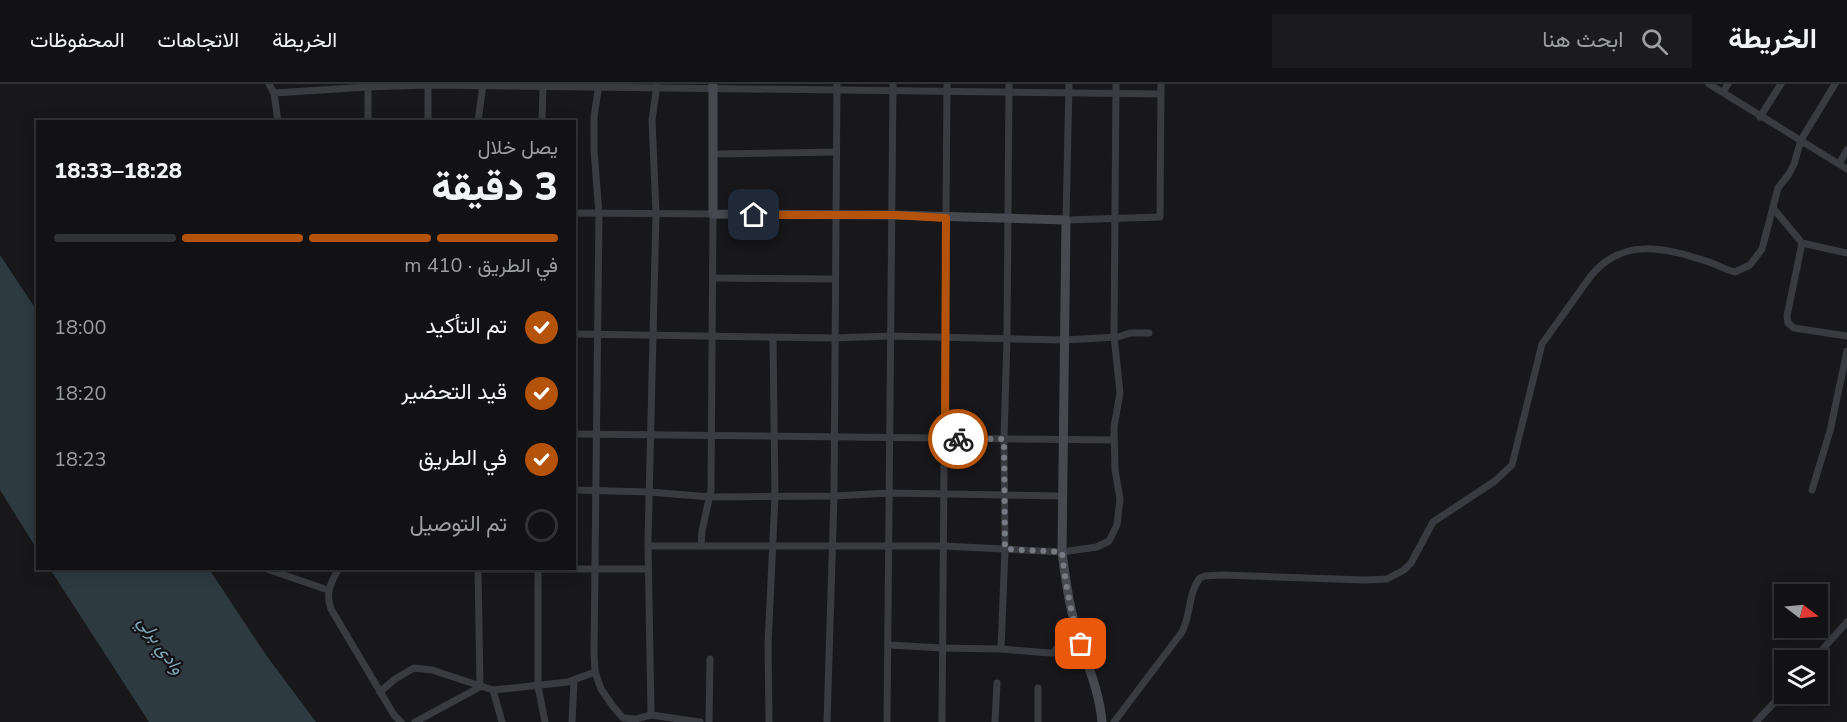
<!DOCTYPE html>
<html lang="ar">
<meta charset="utf-8">
<style>
:root{--surface:#121214;--page:#1b1b1d;--text:#f1f3f6;--muted:#9c9ea0;--line:#313234;--accent:#b45309}
body{margin:0;font-family:"Nunito Sans",Vazirmatn,sans-serif;background:var(--page);color:var(--text);direction:rtl;height:100vh;display:flex;flex-direction:column;font-size:22px;white-space:nowrap}
*{box-sizing:border-box;margin:0}
p{font-size:20px;color:var(--muted)}
.icon{flex:none;width:33px;height:33px;fill:none;stroke:currentColor;stroke-width:2;stroke-linecap:round;stroke-linejoin:round}
.map{position:relative;flex:1;overflow:hidden;direction:ltr}
.side{position:absolute;left:36px;top:36px;width:540px;height:450px;display:flex;flex-direction:column;background:var(--surface);border-radius:0px;box-shadow:0 3px 15px #0003,0 0 0 2px var(--line);direction:rtl}
.side>*{flex:none}
.needle{width:39px;rotate:106deg}
.buttons{position:absolute;left:1774px;top:500px;display:grid;gap:12px}
.buttons a{display:grid;place-items:center;width:54px;height:54px;border-radius:0px;background:var(--surface);box-shadow:0 3px 15px #0003,0 0 0 2px var(--line);font-size:30px}
.pin{position:absolute;display:grid;place-items:center;width:51px;height:51px;color:#fff;margin:-26px;border-radius:12px;box-shadow:0 3px 9px #0006}
.courier{position:absolute;display:grid;place-items:center;width:60px;height:60px;margin:-30px;border:4px solid #b45309;border-radius:50%;background:#fff;color:#222;box-shadow:0 2px 8px #0007}
.headline em{font-style:normal;font-weight:800}
.headline div{display:flex;flex-direction:column-reverse}
.headline{display:flex;align-items:center;justify-content:space-between;height:102px;padding:0 18px}
h1{font-size:39px;font-weight:800;line-height:45px}
.bar{display:grid;grid-template-columns:repeat(4,1fr);gap:9px 6px;align-content:center;height:72px;padding:0 18px}
.bar i{height:8px;border-radius:4px;background:var(--line)}
.bar .current{background:var(--accent)}
.bar p{grid-column:span 4}
ol{padding:0 18px;list-style:none}
li{display:flex;align-items:center;gap:18px;height:66px}
li p{margin-inline-start:auto}
li .icon{padding:6px;border-radius:50%;background:var(--accent);color:#fff;stroke-width:4}
li:last-child{color:var(--muted)}
li i{width:33px;height:33px;border:3px solid var(--line);border-radius:50%}
header{display:flex;align-items:center;gap:36px;box-sizing:border-box;height:84px;padding:0 30px;background:var(--surface);border-bottom:2px solid var(--line)}
header strong{font-size:28px}
nav{display:flex;gap:33px;margin-inline-start:auto;font-size:21px}
.search{width:420px;height:54px;background:var(--page);display:flex;align-items:center;gap:15px;box-sizing:border-box;padding:0 21px;border-radius:0px;color:var(--muted);font-size:22px}
.map>svg:first-child{display:block}
.water{fill:#2d3a40}
.lines{fill:none;stroke-linecap:round;stroke-linejoin:round}
.street{stroke:#393b40;stroke-width:7}
.secondary{stroke:#464a50;stroke-width:9}
.done{stroke:#767b83;stroke-width:6;stroke-dasharray:0 10.8}
.route{stroke:#b45309;stroke-width:8}
.labels{text-anchor:middle;stroke-width:4.5;stroke-linejoin:round;paint-order:stroke}
.water-label{font-size:18px;font-style:italic;fill:#7ea5b8;stroke:#131315}
</style>
<header>
<strong>الخريطة</strong>
<div class="search"><svg class="icon" aria-label="search" viewBox="0 0 24 24"><circle cx="10" cy="10" r="6"/><path d="M15 15l6 6"/></svg>ابحث هنا</div>
<nav><a>الخريطة</a><a>الاتجاهات</a><a>المحفوظات</a></nav>
</header>
<div class="map">
<svg width="1847" height="638" viewBox="0 0 1847 638">
<rect width="100%" height="100%" fill="#18181a"/>
<g class="water">
<polygon points="0,171 37,227 37,465 0,406"/>
<polygon points="50,485 209,485 266,571 316,638 149,638"/>
</g>
<g class="lines">
<g class="street">
<polyline points="269,0 274,9 278,38"/>
<polyline points="599,0 594,33 594,66 599,130 594,569 595,588 601,605 612,621 623,634 636,635 651,631 700,638"/>
<polyline points="1069,0 1066,136 1160,133 1161,0"/>
<polyline points="1709,0 1847,85"/>
<polyline points="1723,8 1728,0"/>
<polyline points="274,9 368,3 428,1 1161,10"/>
<polyline points="1760,33 1781,0"/>
<polyline points="368,38 368,0"/>
<polyline points="428,38 428,0"/>
<polyline points="478,38 483,0"/>
<polyline points="542,38 543,1"/>
<polyline points="713,70 836,68"/>
<polyline points="1839,80 1847,66"/>
<polyline points="1773,124 1802,159 1847,169"/>
<polyline points="574,129 713,130 711,406 702,447 701,462"/>
<polyline points="1802,159 1787,232 1788,239 1794,244 1847,252"/>
<polyline points="713,194 835,195"/>
<polyline points="574,250 834,254 891,252 1064,256 1118,253 1130,249 1149,249"/>
<polyline points="574,350 1114,356"/>
<polyline points="574,406 649,408 710,413 834,412 890,409 1062,412"/>
<polyline points="1812,406 1830,347 1847,267"/>
<polyline points="648,462 944,462 1062,468 1097,463 1109,457 1117,441 1120,415 1115,386 1114,343 1120,309 1114,252 1116,0"/>
<polyline points="264,484 328,506"/>
<path d="M339 484C331 498 325 509 331 525L394 631 401 638"/>
<polyline points="538,484 538,602 545,638"/>
<polyline points="478,485 648,485"/>
<polyline points="889,561 943,564 1001,565 1049,569 1053,569 1075,542"/>
<polyline points="1001,565 1005,465 1004,355 1007,254 1009,0"/>
<polyline points="1813,576 1847,538"/>
<polyline points="493,606 502,638"/>
<polyline points="380,608 395,595 414,584 432,586 493,606 568,598 595,588"/>
<polyline points="651,631 648,458 656,129 652,36 657,1"/>
<polyline points="415,638 480,603 478,484"/>
<polyline points="572,638 574,597"/>
<polyline points="709,638 710,575"/>
<polyline points="769,638 768,560 775,413 773,253"/>
<polyline points="827,638 834,412 837,0"/>
<polyline points="887,638 893,0"/>
<polyline points="942,638 947,0"/>
<polyline points="995,638 997,599"/>
<polyline points="1038,638 1038,604"/>
<path d="M1114 638 1182 548C1191 531 1188 509 1200 494L1205 492 1223 491 1365 496 1387 495 1404 486 1411 479 1433 438 1495 397 1512 381 1542 260 1590 193C1622 152 1666 164 1709 178 1718 181 1726 186 1735 188L1750 181 1762 165 1778 104 1789 90 1794 80 1801 56 1835 0"/>
<polyline points="1756,638 1785,607"/>
</g>
<path class="secondary" d="M713 0V130L893 131 1066 136 1062 468C1065 492 1068 517 1075 540 1084 574 1099 603 1102 638"/>
</g>
<g class="lines">
<path class="done" d="M958 355H1004L1005 465 1062 468C1065 499 1071 530 1081 560"/>
<polyline class="route" points="754,131 893,131 946,134 945,354 958,355"/>
</g>
<g class="labels">
<g class="water-label">
<text transform="translate(161 561) rotate(55)" y="6">وادي برلي</text>
</g>
</g>
</svg>
<div class="buttons">
<a><svg class="needle" viewBox="-14 -14 28 28"><path d="M0-13l5 13h-10z" fill="#e53935"/><path d="M0 13l5-13h-10z" fill="#9c9ea0"/></svg></a>
<a><svg class="icon" aria-label="layers" viewBox="0 0 24 24"><path d="M12 4l9 5-9 5-9-5zM3 14l9 5 9-5"/></svg></a>
</div>
<div class="pin" style="left:1081px;top:560px;background:#ea580c"><svg class="icon" aria-label="bag" viewBox="0 0 24 24"><path d="M5 8h14l-1 12H6zM9 8a3 3 0 0 1 6 0"/></svg></div>
<div class="pin" style="left:754px;top:131px;background:#1f2937"><svg class="icon" aria-label="home" viewBox="0 0 24 24"><path d="M3 11l9-7 9 7M6 9v11h12V9"/></svg></div>
<div class="courier" style="left:958px;top:355px"><svg class="icon" aria-label="bike" viewBox="0 0 24 24"><circle cx="6" cy="16" r="4"/><circle cx="18" cy="16" r="4"/><path d="M6 16l4-8h5l3 8M10 8l3 8H6M13 5h3"/></svg></div>
<section class="side">
<div class="headline"><div><h1>3 دقيقة</h1><p>يصل خلال</p></div><em>18:28–18:33</em></div>
<div class="bar"><i class="current"></i><i class="current"></i><i class="current"></i><i></i><p>في الطريق · 410 m</p></div>
<ol>
<li><svg class="icon" aria-label="check" viewBox="0 0 24 24"><path d="M5 12l5 5 9-10"/></svg>تم التأكيد<p>18:00</p></li>
<li><svg class="icon" aria-label="check" viewBox="0 0 24 24"><path d="M5 12l5 5 9-10"/></svg>قيد التحضير<p>18:20</p></li>
<li><svg class="icon" aria-label="check" viewBox="0 0 24 24"><path d="M5 12l5 5 9-10"/></svg>في الطريق<p>18:23</p></li>
<li><i></i>تم التوصيل</li>
</ol>
</section>
</div>
